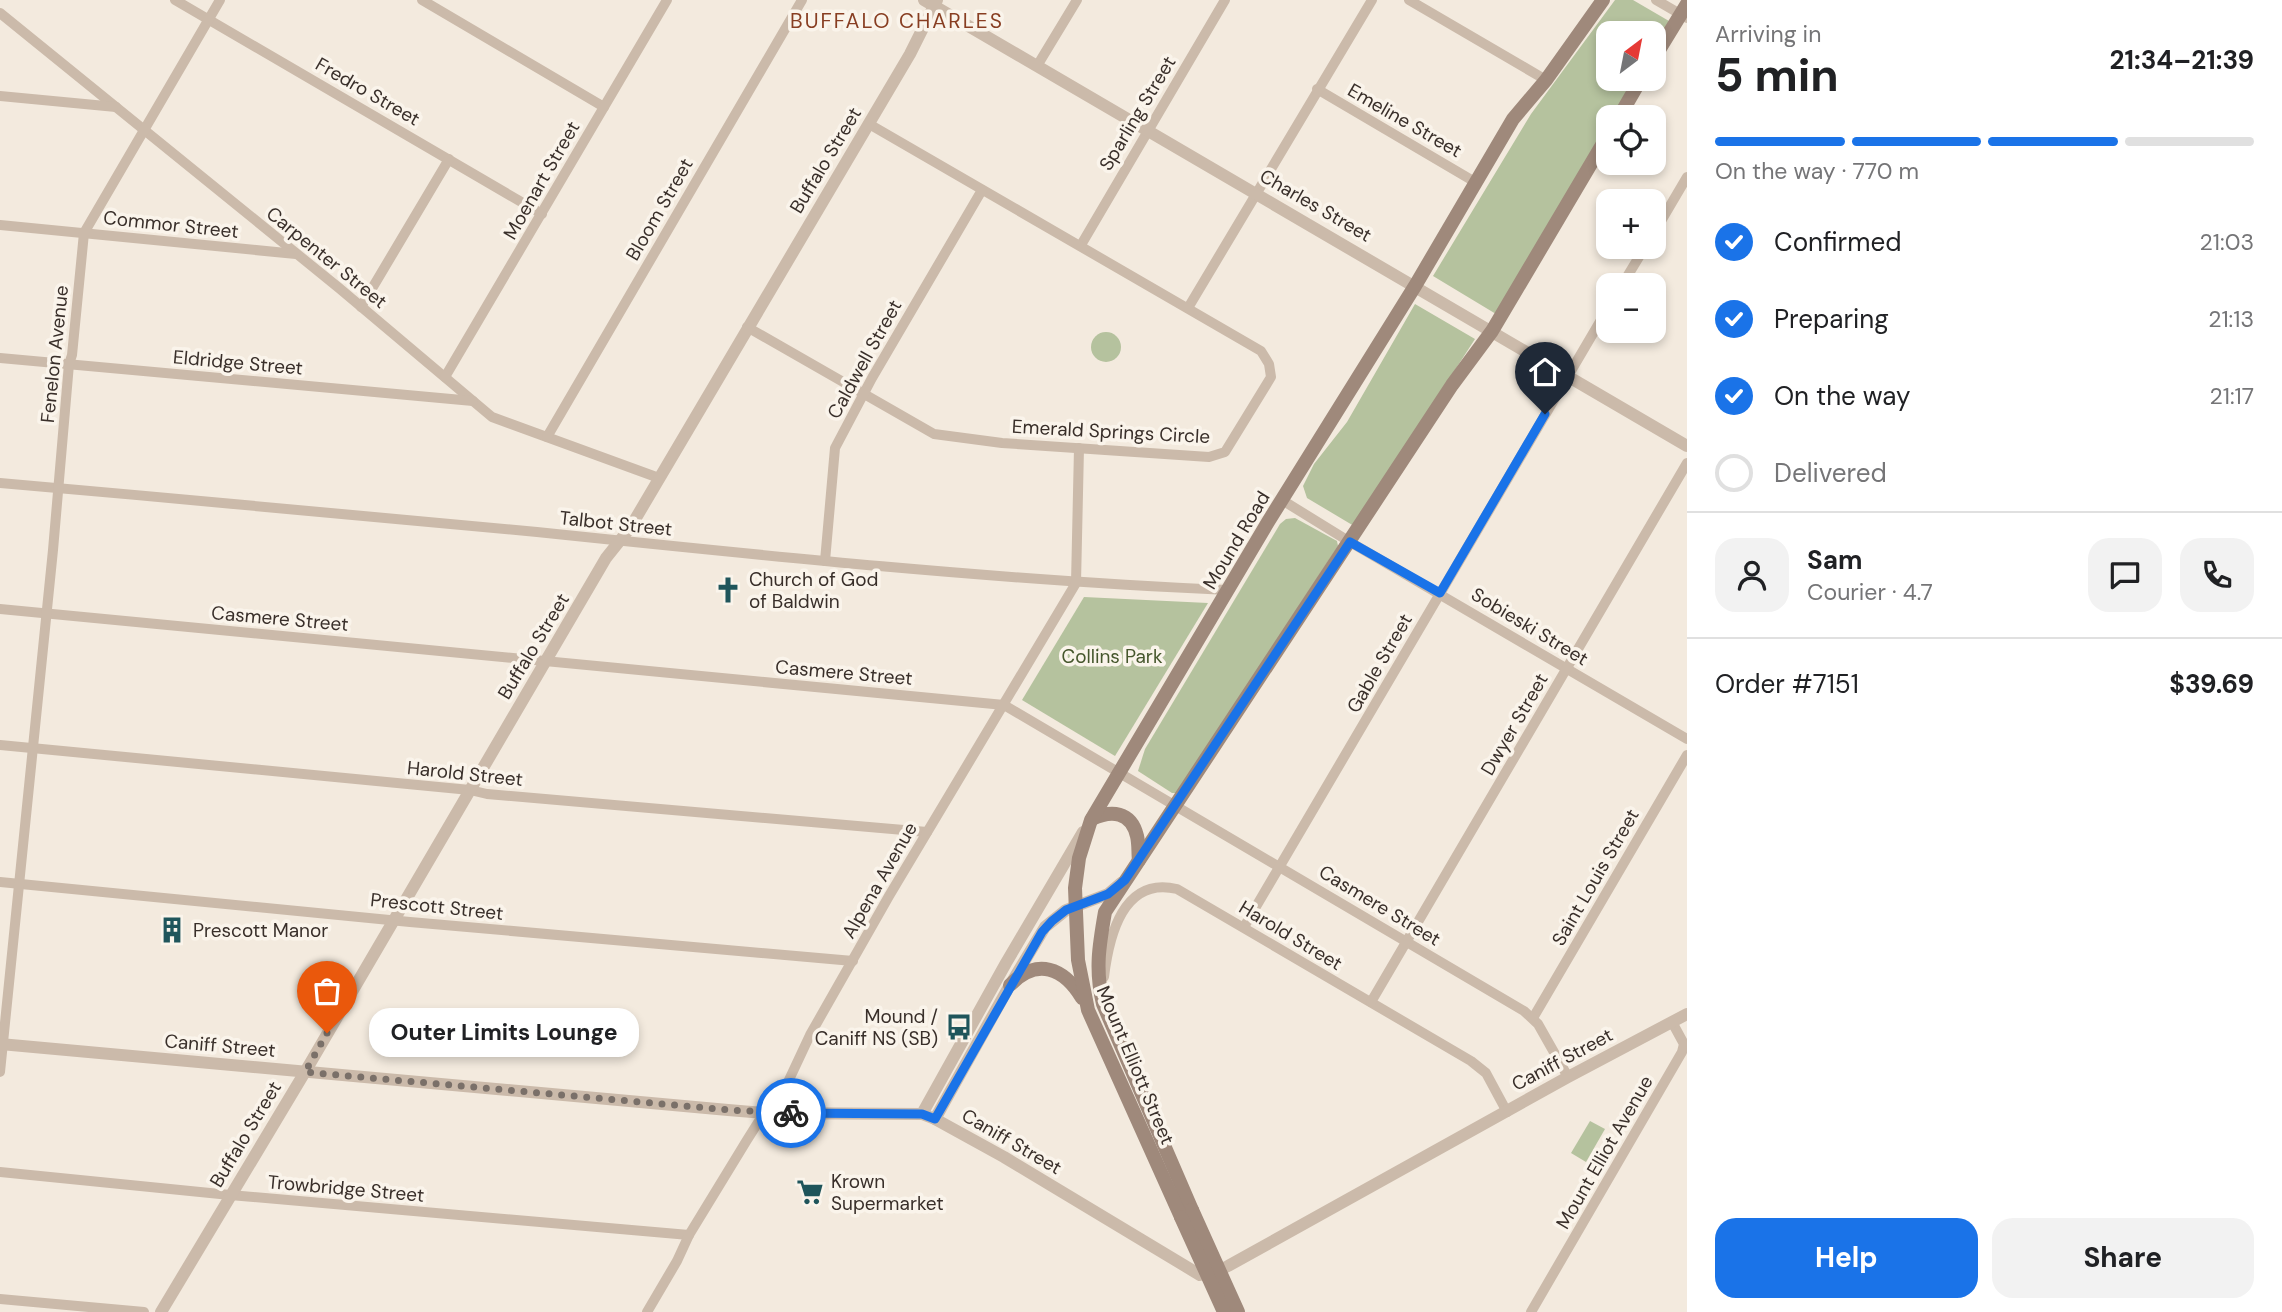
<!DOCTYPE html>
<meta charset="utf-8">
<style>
:root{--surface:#fff;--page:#f2f2f2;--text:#202124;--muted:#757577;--line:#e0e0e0;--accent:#1a73e8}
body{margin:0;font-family:"DM Sans",sans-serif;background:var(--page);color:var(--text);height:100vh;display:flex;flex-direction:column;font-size:26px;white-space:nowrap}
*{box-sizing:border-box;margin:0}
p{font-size:23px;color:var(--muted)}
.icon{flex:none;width:38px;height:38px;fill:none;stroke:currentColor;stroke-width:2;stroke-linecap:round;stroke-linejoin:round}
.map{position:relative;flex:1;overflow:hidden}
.drawer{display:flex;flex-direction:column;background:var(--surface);width:595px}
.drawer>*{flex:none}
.needle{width:46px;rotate:32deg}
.controls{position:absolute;left:1596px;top:21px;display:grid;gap:14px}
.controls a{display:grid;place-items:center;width:70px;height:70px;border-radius:14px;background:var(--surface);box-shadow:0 4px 10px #0003;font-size:35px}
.pin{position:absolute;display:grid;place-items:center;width:60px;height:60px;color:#fff;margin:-72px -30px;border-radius:50% 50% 50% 0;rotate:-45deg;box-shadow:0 0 7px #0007}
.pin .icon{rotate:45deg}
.courier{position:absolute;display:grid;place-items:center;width:70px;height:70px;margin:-35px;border:5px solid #1a73e8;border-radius:50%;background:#fff;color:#222;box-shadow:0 2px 9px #0007}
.bubble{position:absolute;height:49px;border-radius:21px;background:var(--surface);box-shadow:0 4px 10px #0003;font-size:23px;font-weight:700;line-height:49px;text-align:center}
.headline em{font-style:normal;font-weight:700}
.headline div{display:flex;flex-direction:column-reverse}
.headline{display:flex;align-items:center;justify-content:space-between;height:119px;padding:0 28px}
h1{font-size:46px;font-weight:700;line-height:52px}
.bar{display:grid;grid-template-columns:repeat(4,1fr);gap:10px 7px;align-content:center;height:84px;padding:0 28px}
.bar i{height:9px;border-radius:5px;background:var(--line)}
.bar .on{background:var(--accent)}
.bar p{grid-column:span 4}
.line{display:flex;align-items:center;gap:18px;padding:0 28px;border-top:2px solid var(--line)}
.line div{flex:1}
.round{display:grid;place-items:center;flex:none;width:74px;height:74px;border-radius:21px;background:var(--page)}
ol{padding:0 28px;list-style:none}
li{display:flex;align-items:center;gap:21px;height:77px}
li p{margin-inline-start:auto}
li .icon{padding:7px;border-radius:50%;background:var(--accent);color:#fff;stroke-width:4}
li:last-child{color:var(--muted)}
li i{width:38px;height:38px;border:4px solid var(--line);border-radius:50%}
.cta{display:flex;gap:14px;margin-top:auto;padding:14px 28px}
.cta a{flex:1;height:80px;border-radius:21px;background:var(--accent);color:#fff;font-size:28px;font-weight:700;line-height:80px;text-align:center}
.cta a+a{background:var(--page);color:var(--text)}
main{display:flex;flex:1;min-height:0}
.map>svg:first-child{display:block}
.green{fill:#b5c29e}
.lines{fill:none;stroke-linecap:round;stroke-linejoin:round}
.minor{stroke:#cbbaaa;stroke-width:10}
.tertiary{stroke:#cbbaaa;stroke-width:12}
.secondary{stroke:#9f897b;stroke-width:14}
.secondary-bridge{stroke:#9f897b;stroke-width:14}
.done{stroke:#7a7069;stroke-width:7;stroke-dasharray:0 12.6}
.route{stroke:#1a73e8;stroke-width:9}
.labels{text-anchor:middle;stroke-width:7;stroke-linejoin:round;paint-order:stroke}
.street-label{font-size:19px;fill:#392f2a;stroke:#faf4eb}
.poi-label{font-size:19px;fill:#392f2a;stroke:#faf4eb;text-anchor:start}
.park-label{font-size:19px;fill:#46572d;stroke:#faf4eb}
.neighbourhood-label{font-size:21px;letter-spacing:2px;fill:#883e22;stroke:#faf4eb}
</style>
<main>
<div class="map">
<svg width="1687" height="1312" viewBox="0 0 1687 1312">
<rect width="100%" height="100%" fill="#f3eade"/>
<g class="green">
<polygon points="1615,0 1633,0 1669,21 1654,48 1654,33 1608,33 1608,79 1636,79 1613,117 1608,117 1608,125 1496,314 1433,276 1531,114"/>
<polygon points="1415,304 1475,339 1354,526 1307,498 1303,486 1314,464 1347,422"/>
<circle cx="1106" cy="347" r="15"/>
<polygon points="1295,518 1337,541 1338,546 1177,793 1172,793 1138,771 1145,749 1280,524 1286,519"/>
<polygon points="1084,597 1208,603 1115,756 1022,700"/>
<polygon points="1590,1121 1605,1129 1586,1162 1571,1153"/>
</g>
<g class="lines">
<g class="minor">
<polyline points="175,0 542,214"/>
<polyline points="422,0 604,107"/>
<polyline points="1409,0 1546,80"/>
<polyline points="1656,0 1687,18"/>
<polyline points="0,13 339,288 492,417 659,478"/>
<polyline points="1037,66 1077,0"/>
<polyline points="1317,89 1475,182"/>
<polyline points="0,96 116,107"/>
<polyline points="0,225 296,254"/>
<polyline points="1654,233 1687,177"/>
<polyline points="1081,245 1225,0"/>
<polyline points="1622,285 1645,247"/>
<polyline points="361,307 449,159"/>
<polyline points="1188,308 1372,0"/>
<polyline points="747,327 934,434 1002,443 1209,457 1225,452 1271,377 1269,364 1261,351 869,124"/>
<polyline points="0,358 473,401"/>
<polyline points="445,377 667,0"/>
<polyline points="547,437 802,0"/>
<path d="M0 483C179 499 358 514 537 532 767 556 997 580 1228 590"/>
<polyline points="1282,500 1350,542 1687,739"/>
<polyline points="825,561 835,448 872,378 982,190"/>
<polyline points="0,609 1004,705 1524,1011 1538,1024 1568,1077"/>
<polyline points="0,745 470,790 487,794 927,832"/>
<polyline points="0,882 410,922 853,961"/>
<polyline points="1244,927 1608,308"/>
<path d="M1104 977C1109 936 1123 876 1177 889L1471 1061 1486 1073 1507 1112"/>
<polyline points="1371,1002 1687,463"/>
<polyline points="1533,1018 1687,755"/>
<polyline points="0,1072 53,550 69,364 72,355 84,233 220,0"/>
<polyline points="0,1172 230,1195 689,1235"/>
<polyline points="0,1299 144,1312"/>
<polyline points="647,1312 677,1261 689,1235 747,1140 773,1099 788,1082 810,1035 889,896 1076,583 1079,448"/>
<polyline points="1531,1312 1682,1052 1684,1044 1672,1022"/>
</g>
<g class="tertiary">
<polyline points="924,0 1687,446"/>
<polyline points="0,1044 728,1110 765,1113 922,1114 935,1119 1004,1157 1200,1275 1218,1271 1228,1266 1568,1077 1687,1014"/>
<polyline points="922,1114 1006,963 1083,832"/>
<polyline points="935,1119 1010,985 1045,927 1066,910 1108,894 1121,883"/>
<polyline points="161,1312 305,1072 606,558 630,528 910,54 937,0"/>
</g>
<g class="secondary">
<polyline points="1654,58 1687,4"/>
<polyline points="1619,117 1641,79"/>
<path d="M1092 819C1111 810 1131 811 1137 836 1139 844 1138 853 1139 860"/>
<path d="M1010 985C1037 957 1064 968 1082 998"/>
<path d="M1192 1210 1103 1004C1095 970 1099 946 1105 912L1452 385 1492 331 1608 135"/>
<polyline points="1181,1217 1088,1010 1078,960 1075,888 1079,858 1091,820 1268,522 1415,286 1513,119 1546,80 1603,0"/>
</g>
<g class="secondary-bridge">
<polyline points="1192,1210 1238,1312"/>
<polyline points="1181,1217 1224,1312"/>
</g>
</g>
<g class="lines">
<polyline class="done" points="327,1033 305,1072 729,1110 791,1113"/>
<polyline class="route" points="791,1113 922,1114 935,1119 1042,932 1052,921 1066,910 1108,894 1125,880 1350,542 1440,593 1545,414"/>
</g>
<defs>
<g id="church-bare" transform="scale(2.1)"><path d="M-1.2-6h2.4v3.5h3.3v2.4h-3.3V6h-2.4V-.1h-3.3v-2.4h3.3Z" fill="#1f555b" stroke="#faf4eb" stroke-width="2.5" paint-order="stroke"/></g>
<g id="building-bare" transform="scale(2.1)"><path d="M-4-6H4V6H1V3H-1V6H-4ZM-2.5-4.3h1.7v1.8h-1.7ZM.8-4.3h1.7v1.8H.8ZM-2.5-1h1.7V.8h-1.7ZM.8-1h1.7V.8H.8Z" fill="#1f555b" stroke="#faf4eb" stroke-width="2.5" paint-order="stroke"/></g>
<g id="bus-bare" transform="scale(2.1)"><path d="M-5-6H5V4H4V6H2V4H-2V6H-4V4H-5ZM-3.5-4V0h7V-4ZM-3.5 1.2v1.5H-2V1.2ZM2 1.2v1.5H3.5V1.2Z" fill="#1f555b" stroke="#faf4eb" stroke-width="2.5" paint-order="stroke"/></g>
<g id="supermarket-bare" transform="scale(2.1)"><path d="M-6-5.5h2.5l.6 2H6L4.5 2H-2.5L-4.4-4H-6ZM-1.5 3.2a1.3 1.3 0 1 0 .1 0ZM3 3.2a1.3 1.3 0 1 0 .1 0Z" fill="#1f555b" stroke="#faf4eb" stroke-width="2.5" paint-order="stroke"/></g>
</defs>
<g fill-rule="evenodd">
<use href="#church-bare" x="728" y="590"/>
<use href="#building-bare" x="172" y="930"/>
<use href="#bus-bare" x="959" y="1027"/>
<use href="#supermarket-bare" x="810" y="1192"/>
</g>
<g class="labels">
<g class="street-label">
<text transform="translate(368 91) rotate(30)" y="7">Fredro Street</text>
<text transform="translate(1137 113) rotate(-59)" y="7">Sparling Street</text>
<text transform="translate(1405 120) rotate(30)" y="7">Emeline Street</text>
<text transform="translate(825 160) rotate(-59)" y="7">Buffalo Street</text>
<text transform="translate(541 180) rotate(-60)" y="7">Moenart Street</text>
<text transform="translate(1316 205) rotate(30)" y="7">Charles Street</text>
<text transform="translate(659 209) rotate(-60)" y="7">Bloom Street</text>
<text transform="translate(171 224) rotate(6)" y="7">Commor Street</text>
<text transform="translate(327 257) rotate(39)" y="7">Carpenter Street</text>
<text transform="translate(54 354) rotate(-84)" y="7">Fenelon Avenue</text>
<text transform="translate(864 359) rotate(-61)" y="7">Caldwell Street</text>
<text transform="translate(238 362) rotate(5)" y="7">Eldridge Street</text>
<text transform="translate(1111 431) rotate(3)" y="7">Emerald Springs Circle</text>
<text transform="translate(616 523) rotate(6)" y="7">Talbot Street</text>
<text transform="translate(1236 540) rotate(-59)" y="7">Mound Road</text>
<text transform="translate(280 618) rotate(5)" y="7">Casmere Street</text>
<text transform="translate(1530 626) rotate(31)" y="7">Sobieski Street</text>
<text transform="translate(533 646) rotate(-59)" y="7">Buffalo Street</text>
<text transform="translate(1379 663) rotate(-60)" y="7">Gable Street</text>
<text transform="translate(844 672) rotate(5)" y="7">Casmere Street</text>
<text transform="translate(1514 724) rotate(-60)" y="7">Dwyer Street</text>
<text transform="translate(465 773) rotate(6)" y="7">Harold Street</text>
<text transform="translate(1595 877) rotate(-60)" y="7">Saint Louis Street</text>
<text transform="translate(879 880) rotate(-60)" y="7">Alpena Avenue</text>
<text transform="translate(1380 905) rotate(31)" y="7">Casmere Street</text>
<text transform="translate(437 906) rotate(6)" y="7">Prescott Street</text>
<text transform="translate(1291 935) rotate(31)" y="7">Harold Street</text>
<text transform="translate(220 1045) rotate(5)" y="7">Caniff Street</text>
<text transform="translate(1562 1059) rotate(-28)" y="7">Caniff Street</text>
<text transform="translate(1136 1065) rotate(67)" y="7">Mount Elliott Street</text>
<text transform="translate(245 1134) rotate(-59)" y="7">Buffalo Street</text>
<text transform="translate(1012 1141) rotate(30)" y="7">Caniff Street</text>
<text transform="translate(1604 1152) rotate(-60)" y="7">Mount Elliot Avenue</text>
<text transform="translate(346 1188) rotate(5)" y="7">Trowbridge Street</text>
</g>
<g class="poi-label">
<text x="749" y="586">Church of God<tspan x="749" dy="22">of Baldwin</tspan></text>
<text x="193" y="937">Prescott Manor</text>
<text x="938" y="1023" text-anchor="end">Mound /<tspan x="938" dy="22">Caniff NS (SB)</tspan></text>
<text x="831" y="1188">Krown<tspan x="831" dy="22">Supermarket</tspan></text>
</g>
<g class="park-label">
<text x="1112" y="663">Collins Park</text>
</g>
<g class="neighbourhood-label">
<text x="897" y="28">BUFFALO CHARLES</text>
</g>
</g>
</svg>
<div class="controls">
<a><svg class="needle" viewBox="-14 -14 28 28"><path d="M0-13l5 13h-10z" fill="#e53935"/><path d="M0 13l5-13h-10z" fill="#757577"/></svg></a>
<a><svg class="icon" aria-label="locate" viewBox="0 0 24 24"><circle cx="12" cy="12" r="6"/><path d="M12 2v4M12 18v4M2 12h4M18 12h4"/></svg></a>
<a>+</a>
<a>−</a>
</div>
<div class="pin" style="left:327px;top:1033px;background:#ea580c"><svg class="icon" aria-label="bag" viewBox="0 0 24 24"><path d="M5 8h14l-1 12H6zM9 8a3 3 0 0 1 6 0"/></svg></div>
<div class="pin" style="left:1545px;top:414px;background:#1f2937"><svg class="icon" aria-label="home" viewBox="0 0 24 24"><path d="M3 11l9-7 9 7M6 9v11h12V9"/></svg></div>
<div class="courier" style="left:791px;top:1113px"><svg class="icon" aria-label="bike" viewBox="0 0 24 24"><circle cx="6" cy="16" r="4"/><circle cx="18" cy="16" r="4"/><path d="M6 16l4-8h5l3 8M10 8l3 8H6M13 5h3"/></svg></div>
<div class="bubble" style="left:369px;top:1008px;width:270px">Outer Limits Lounge</div>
</div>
<section class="drawer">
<div class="headline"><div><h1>5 min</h1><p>Arriving in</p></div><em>21:34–21:39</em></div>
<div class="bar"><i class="on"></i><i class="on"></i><i class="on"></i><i></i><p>On the way · 770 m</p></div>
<ol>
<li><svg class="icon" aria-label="check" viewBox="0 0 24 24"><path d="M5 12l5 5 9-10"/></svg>Confirmed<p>21:03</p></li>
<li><svg class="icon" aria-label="check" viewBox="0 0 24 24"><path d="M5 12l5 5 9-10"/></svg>Preparing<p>21:13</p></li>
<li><svg class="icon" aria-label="check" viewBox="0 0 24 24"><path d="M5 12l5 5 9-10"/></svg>On the way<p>21:17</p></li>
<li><i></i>Delivered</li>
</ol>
<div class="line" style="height:126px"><a class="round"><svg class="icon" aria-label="person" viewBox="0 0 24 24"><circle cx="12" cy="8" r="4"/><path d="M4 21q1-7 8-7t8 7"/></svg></a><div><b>Sam</b><p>Courier · 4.7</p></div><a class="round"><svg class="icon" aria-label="chat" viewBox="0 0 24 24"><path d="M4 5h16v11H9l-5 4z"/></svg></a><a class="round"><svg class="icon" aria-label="phone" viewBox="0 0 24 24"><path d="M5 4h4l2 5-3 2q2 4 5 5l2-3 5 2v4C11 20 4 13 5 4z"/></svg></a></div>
<div class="line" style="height:91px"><div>Order #7151</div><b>$39.69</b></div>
<div class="cta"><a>Help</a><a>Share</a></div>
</section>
</main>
